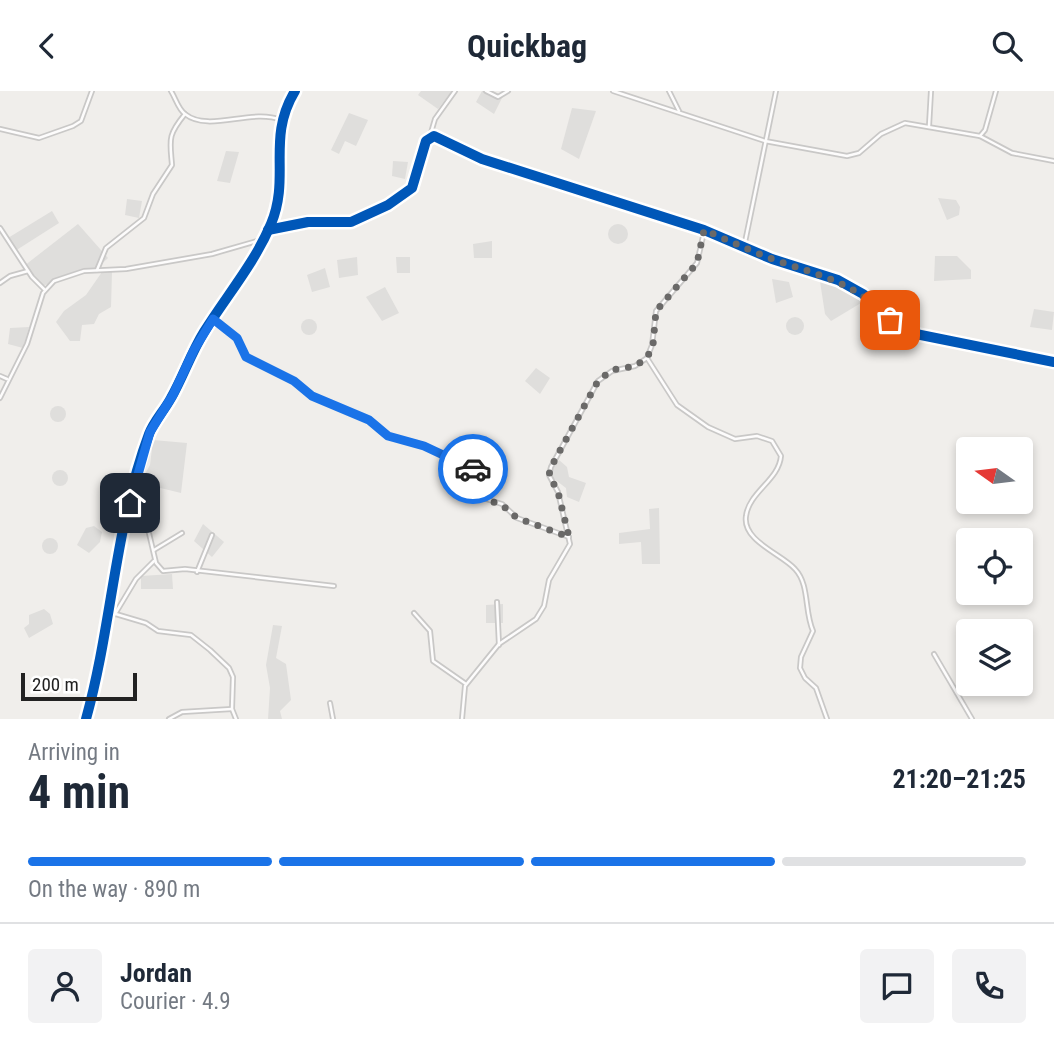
<!DOCTYPE html>
<meta charset="utf-8">
<style>
:root{--surface:#fff;--page:#f2f2f3;--text:#1f2937;--muted:#747a83;--line:#e0e1e3;--accent:#1a73e8}
body{margin:0;font-family:"Roboto Condensed",sans-serif;background:var(--page);color:var(--text);height:100vh;display:flex;flex-direction:column;font-size:26px;white-space:nowrap}
*{box-sizing:border-box;margin:0}
p{font-size:23px;color:var(--muted)}
.icon{flex:none;width:38px;height:38px;fill:none;stroke:currentColor;stroke-width:2;stroke-linecap:round;stroke-linejoin:round}
.map{position:relative;height:628px;overflow:hidden}
.side{display:flex;flex-direction:column;background:var(--surface);flex:1}
.side>*{flex:none}
.needle{width:46px;rotate:284deg}
.controls{position:absolute;left:956px;top:346px;display:grid;gap:14px}
.controls a{display:grid;place-items:center;width:77px;height:77px;border-radius:7px;background:var(--surface);box-shadow:0 4px 10px #0003;font-size:35px}
.scale{position:absolute;left:21px;bottom:18px;width:116px;box-sizing:border-box;padding-left:7px;border:4px solid #222;border-top:0;font-size:19px;line-height:24px;white-space:nowrap;color:#222;-webkit-text-stroke:5px #fff;paint-order:stroke}
.pin{position:absolute;display:grid;place-items:center;width:60px;height:60px;color:#fff;margin:-30px;border-radius:14px;box-shadow:0 4px 10px #0006}
.courier{position:absolute;display:grid;place-items:center;width:70px;height:70px;margin:-35px;border:5px solid #1a73e8;border-radius:50%;background:#fff;color:#222;box-shadow:0 2px 9px #0007}
.overview em{font-style:normal;font-weight:700}
.overview div{display:flex;flex-direction:column-reverse}
.overview{display:flex;align-items:center;justify-content:space-between;height:119px;padding:0 28px}
h1{font-size:46px;font-weight:700;line-height:52px}
.bar{display:grid;grid-template-columns:repeat(4,1fr);gap:10px 7px;align-content:center;height:84px;padding:0 28px}
.bar i{height:9px;border-radius:5px;background:var(--line)}
.bar .on{background:var(--accent)}
.bar p{grid-column:span 4}
.line{display:flex;align-items:center;gap:18px;padding:0 28px;border-top:2px solid var(--line)}
.line div{flex:1}
.round{display:grid;place-items:center;flex:none;width:74px;height:74px;border-radius:7px;background:var(--page)}
header{display:flex;justify-content:space-between;align-items:center;height:91px;padding:0 28px;background:var(--surface);font-size:32px;font-weight:700}
.map>svg:first-child{display:block}
.residential{fill:#dfdedc}
.lines{fill:none;stroke-linecap:round;stroke-linejoin:round}
.street-casing{stroke:#c9c8c7;stroke-width:6}
.street{stroke:#fdfcfc;stroke-width:2.5}
.cycleway-casing{stroke:#fff;stroke-width:15}
.cycleway{stroke:#0057b8;stroke-width:10}
.done{stroke:#6a6968;stroke-width:7;stroke-dasharray:0 12.6}
.route{stroke:#1a73e8;stroke-width:9}
</style>
<header><svg class="icon" aria-label="back" viewBox="0 0 24 24"><path d="M15 5l-7 7 7 7"/></svg>Quickbag<svg class="icon" aria-label="search" viewBox="0 0 24 24"><circle cx="10" cy="10" r="6"/><path d="M15 15l6 6"/></svg></header>
<div class="map">
<svg width="1054" height="628" viewBox="0 0 1054 628">
<rect width="100%" height="100%" fill="#f0eeeb"/>
<g class="residential">
<polygon points="421,0 452,0 438,18 418,4"/>
<polygon points="482,0 493,0 503,5 494,23 476,11"/>
<polygon points="572,17 596,20 579,68 561,58"/>
<polygon points="349,22 368,29 356,55 345,50 339,63 331,59"/>
<polygon points="226,60 239,61 230,92 217,90"/>
<polygon points="393,70 408,71 405,88 392,85"/>
<polygon points="938,107 956,109 960,116 959,124 947,129"/>
<polygon points="127,108 142,110 139,127 125,124"/>
<polygon points="52,120 59,132 15,160 8,147"/>
<polygon points="78,133 108,167 96,178 42,195 35,190 24,175"/>
<circle cx="618" cy="143" r="10"/>
<polygon points="492,150 492,167 474,167 473,153"/>
<polygon points="935,165 957,165 971,179 971,188 934,190"/>
<polygon points="357,166 358,184 339,187 337,169"/>
<polygon points="396,166 410,166 410,182 397,182"/>
<polygon points="325,177 330,196 312,201 307,184"/>
<polygon points="102,181 112,181 111,216 99,223 94,233 82,234 80,250 70,250 56,231 64,220 86,204"/>
<polygon points="819,184 836,190 866,209 831,230 825,223"/>
<polygon points="772,188 789,191 793,206 776,212"/>
<polygon points="385,196 399,222 382,230 366,206"/>
<polygon points="1034,218 1054,221 1052,239 1030,236"/>
<circle cx="795" cy="235" r="9"/>
<circle cx="309" cy="236" r="8"/>
<polygon points="29,236 23,257 8,253 10,237"/>
<polygon points="536,277 550,287 540,303 525,290"/>
<circle cx="58" cy="323" r="8"/>
<polygon points="153,349 187,352 181,402 140,392 150,374"/>
<polygon points="559,369 567,376 569,386 586,392 579,411 567,406 566,397 549,384"/>
<circle cx="60" cy="387" r="8"/>
<polygon points="659,417 660,473 642,473 641,451 619,453 619,442 650,438 649,418"/>
<polygon points="203,433 224,451 212,466 194,450"/>
<polygon points="94,435 102,441 100,451 89,462 77,454 86,437"/>
<circle cx="50" cy="455" r="8"/>
<polygon points="172,483 173,498 141,498 141,485"/>
<polygon points="503,513 503,532 486,532 486,514"/>
<polygon points="44,518 50,523 53,533 29,547 24,537 29,533 29,524"/>
<polygon points="273,534 282,535 276,567 286,573 291,609 280,620 282,628 268,628 270,597 266,574"/>
</g>
<g class="lines">
<g class="street-casing">
<g id="street">
<path d="M171 0C176 8 178 18 185 23 209 42 251 17 281 29"/>
<polyline points="486,0 498,6 508,0"/>
<polyline points="613,0 765,50 847,65 859,62 881,43 905,32 980,45 985,39 996,0"/>
<polyline points="669,0 679,20"/>
<polyline points="929,35 931,0"/>
<polyline points="0,38 39,47 73,35 81,30 92,0"/>
<polyline points="430,45 435,28 455,0"/>
<polyline points="980,45 1012,62 1054,70"/>
<polyline points="0,137 32,186 45,199"/>
<polyline points="268,139 308,131 351,131 388,114 412,97 426,50 434,45 482,68 704,139 772,168 838,189 863,203 906,241 1054,271"/>
<polyline points="744,156 776,0"/>
<path d="M97 179 106 157 144 127 153 103 172 74C170 49 167 45 185 23"/>
<polyline points="0,192 10,185 28,180"/>
<polyline points="215,229 237,247 246,266 294,291 312,305 369,329 389,345 424,354 471,377 476,382 471,399 473,404 502,413 517,427 569,446"/>
<path d="M647 267 677 314 708 336 735 348 757 345 772 350 781 365C779 389 749 401 746 425 742 450 782 463 795 478 810 494 804 520 813 540L801 566 800 577 805 587 816 597 827 628"/>
<polyline points="0,285 7,288"/>
<polyline points="0,307 27,253 43,202 54,190 84,180 126,178 212,163 264,148"/>
<polyline points="136,387 156,472 163,480 185,478 334,495"/>
<polyline points="154,459 182,442"/>
<polyline points="197,481 212,444"/>
<polyline points="497,511 499,554"/>
<polyline points="109,521 146,532 158,540 191,544 210,559 229,577 233,586 232,618 236,628"/>
<polyline points="414,522 430,540 433,570 466,593"/>
<polyline points="115,523 136,488 154,470"/>
<polyline points="934,563 972,628"/>
<polyline points="330,612 333,628"/>
<path d="M86 628C112 535 115 434 149 343 154 330 164 320 171 307 183 286 191 262 204 241 227 204 254 173 271 133 291 85 266 48 295 0"/>
<polyline points="169,628 182,621 232,618"/>
<polyline points="462,628 465,595 499,553 536,528 544,515 549,489 570,453 558,401 549,384 551,376 598,290 612,280 635,275 647,267 652,254 656,220 697,172 704,141"/>
</g>
</g>
<use href="#street" class="street"/>
<g class="cycleway-casing">
<g id="cycleway">
<polyline points="268,139 308,131 351,131 388,114 412,97 426,50 434,45 482,68 704,139 772,168 838,189 863,203 906,241 1054,271"/>
<path d="M86 628C112 535 115 434 149 343 154 330 164 320 171 307 183 286 191 262 204 241 227 204 254 173 271 133 291 85 266 48 295 0"/>
</g>
</g>
<use href="#cycleway" class="cycleway"/>
</g>
<g class="lines">
<path class="done" d="M473 378 476 382 471 399 473 404 502 414 517 427 569 446 558 401 549 384 551 376 598 290 612 279 635 275 647 267 653 254 656 220 697 172 704 139C726 148 748 159 770 167 819 185 853 189 890 229"/>
<polyline class="route" points="130,412 150,341 173,304 194,259 213,228 237,247 246,266 294,290 312,305 369,329 388,345 424,355 473,378"/>
</g>
</svg>
<div class="controls">
<a><svg class="needle" viewBox="-14 -14 28 28"><path d="M0-13l5 13h-10z" fill="#e53935"/><path d="M0 13l5-13h-10z" fill="#747a83"/></svg></a>
<a><svg class="icon" aria-label="locate" viewBox="0 0 24 24"><circle cx="12" cy="12" r="6"/><path d="M12 2v4M12 18v4M2 12h4M18 12h4"/></svg></a>
<a><svg class="icon" aria-label="layers" viewBox="0 0 24 24"><path d="M12 4l9 5-9 5-9-5zM3 14l9 5 9-5"/></svg></a>
</div>
<div class="scale">200 m</div>
<div class="pin" style="left:890px;top:229px;background:#ea580c"><svg class="icon" aria-label="bag" viewBox="0 0 24 24"><path d="M5 8h14l-1 12H6zM9 8a3 3 0 0 1 6 0"/></svg></div>
<div class="pin" style="left:130px;top:412px;background:#1f2937"><svg class="icon" aria-label="home" viewBox="0 0 24 24"><path d="M3 11l9-7 9 7M6 9v11h12V9"/></svg></div>
<div class="courier" style="left:473px;top:378px"><svg class="icon" aria-label="car" viewBox="0 0 24 24"><path d="M5 17H2v-5l4-1 3-4h7l3 4 3 1v5h-3M9 17h6M6 11h13"/><circle cx="7" cy="17" r="2"/><circle cx="17" cy="17" r="2"/></svg></div>
</div>
<section class="side">
<div class="overview"><div><h1>4 min</h1><p>Arriving in</p></div><em>21:20–21:25</em></div>
<div class="bar"><i class="on"></i><i class="on"></i><i class="on"></i><i></i><p>On the way · 890 m</p></div>
<div class="line" style="height:126px"><a class="round"><svg class="icon" aria-label="person" viewBox="0 0 24 24"><circle cx="12" cy="8" r="4"/><path d="M4 21q1-7 8-7t8 7"/></svg></a><div><b>Jordan</b><p>Courier · 4.9</p></div><a class="round"><svg class="icon" aria-label="chat" viewBox="0 0 24 24"><path d="M4 5h16v11H9l-5 4z"/></svg></a><a class="round"><svg class="icon" aria-label="phone" viewBox="0 0 24 24"><path d="M5 4h4l2 5-3 2q2 4 5 5l2-3 5 2v4C11 20 4 13 5 4z"/></svg></a></div>
</section>
